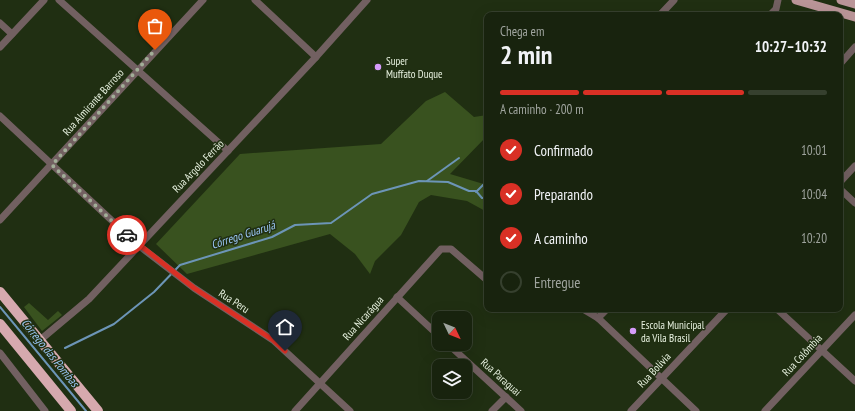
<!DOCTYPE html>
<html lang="pt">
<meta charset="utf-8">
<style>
:root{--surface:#18230e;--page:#212b17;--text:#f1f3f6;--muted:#9fa49e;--line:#36402e;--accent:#d93025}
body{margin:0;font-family:"PT Sans Narrow",sans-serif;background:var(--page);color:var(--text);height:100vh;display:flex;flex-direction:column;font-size:15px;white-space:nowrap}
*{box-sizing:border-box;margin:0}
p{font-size:13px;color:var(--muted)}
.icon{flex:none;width:22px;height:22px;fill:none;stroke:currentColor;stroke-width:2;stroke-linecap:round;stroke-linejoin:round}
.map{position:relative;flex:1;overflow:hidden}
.drawer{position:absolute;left:484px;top:12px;width:359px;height:300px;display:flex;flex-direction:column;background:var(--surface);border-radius:8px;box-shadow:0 4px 16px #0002,0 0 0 1px var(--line)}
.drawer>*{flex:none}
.needle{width:26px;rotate:133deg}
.buttons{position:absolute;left:432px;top:311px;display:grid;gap:8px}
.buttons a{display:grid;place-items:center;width:40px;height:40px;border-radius:8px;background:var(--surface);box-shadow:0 4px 16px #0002,0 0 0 1px var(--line);font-size:20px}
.pin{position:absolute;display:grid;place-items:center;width:34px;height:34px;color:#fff;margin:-41px -17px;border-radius:50% 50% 50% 0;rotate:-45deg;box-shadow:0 0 4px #0007}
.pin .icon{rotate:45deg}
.courier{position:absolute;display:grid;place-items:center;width:40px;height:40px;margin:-20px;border:3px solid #d93025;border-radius:50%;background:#fff;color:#222;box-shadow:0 1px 5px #0007}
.overview em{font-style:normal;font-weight:800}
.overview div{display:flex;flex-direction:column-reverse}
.overview{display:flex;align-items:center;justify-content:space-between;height:68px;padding:0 16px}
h1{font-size:26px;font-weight:800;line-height:30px}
.bar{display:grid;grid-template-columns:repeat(4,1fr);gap:6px 4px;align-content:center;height:48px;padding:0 16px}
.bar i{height:5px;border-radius:3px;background:var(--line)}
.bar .on{background:var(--accent)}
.bar p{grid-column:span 4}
ol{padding:0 16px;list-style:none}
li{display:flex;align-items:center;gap:12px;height:44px}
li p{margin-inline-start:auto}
li .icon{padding:4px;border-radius:50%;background:var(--accent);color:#fff;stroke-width:4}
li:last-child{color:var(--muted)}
li i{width:22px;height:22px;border:2px solid var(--line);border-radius:50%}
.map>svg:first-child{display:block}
.green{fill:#39521f}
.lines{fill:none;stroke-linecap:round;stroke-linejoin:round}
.stream{stroke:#6c95b7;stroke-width:2}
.minor{stroke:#726061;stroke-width:7}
.major{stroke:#ba9598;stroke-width:9}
.highway{stroke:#d6a9ae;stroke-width:10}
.done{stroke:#a2ae98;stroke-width:4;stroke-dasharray:0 7.2}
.route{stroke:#d93025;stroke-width:5}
.poi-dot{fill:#d59bfa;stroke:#202f12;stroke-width:1.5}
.labels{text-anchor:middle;stroke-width:3;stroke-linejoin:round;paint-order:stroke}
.poi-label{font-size:11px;fill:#e8f2e0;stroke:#202f12;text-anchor:start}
.street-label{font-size:11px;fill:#e8f2e0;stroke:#202f12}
.water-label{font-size:12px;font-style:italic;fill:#9bc6f5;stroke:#202f12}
</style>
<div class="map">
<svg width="855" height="411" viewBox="0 0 855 411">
<rect width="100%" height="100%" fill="#202f12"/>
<g class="green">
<polygon points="445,92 474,117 487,115 487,136 450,174 487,185 487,212 467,201 431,195 419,202 401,235 375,261 370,274 355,254 330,234 187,274 156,244 240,154 381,144 426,101"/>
<polygon points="29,303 48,320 58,311 62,315 42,331 24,307"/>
</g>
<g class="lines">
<g class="stream">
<polyline points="427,181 459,158"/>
<polyline points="476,192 487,181"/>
<polyline points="0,307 86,411"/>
<polyline points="65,348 114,324 154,292 180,265 272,237 295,225 331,223 372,194 419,181 448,182 469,191 476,191 482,198 487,198"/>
</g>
<g class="minor">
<polyline points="59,0 228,151"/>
<polyline points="255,0 316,57"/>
<polyline points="660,15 674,0"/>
<polyline points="770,15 776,9 778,0"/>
<polyline points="0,23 12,34"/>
<polyline points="0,47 44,0"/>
<polyline points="840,64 855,47"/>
<polyline points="0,116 138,245 194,288 273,340 350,411"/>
<polyline points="840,182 855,166"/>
<polyline points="840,189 855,203"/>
<polyline points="0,220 203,0"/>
<polyline points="397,297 439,336"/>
<polyline points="583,309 598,318 696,411"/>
<polyline points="777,309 855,381"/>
<polyline points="598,318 607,309"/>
<polyline points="39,341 89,299 316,57 367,0"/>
<polyline points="448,344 521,411"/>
<polyline points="0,353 45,411"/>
<polyline points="295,411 441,249 451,249 487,280"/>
<polyline points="492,411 506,397"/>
<polyline points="631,411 727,309"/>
<polyline points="765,411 855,315"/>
</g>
<g class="major">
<polyline points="796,0 855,17"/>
<polyline points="841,0 855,4"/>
</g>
<g class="highway">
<polyline points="0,292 98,411"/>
<polyline points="0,324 71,411"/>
</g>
</g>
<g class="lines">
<polyline class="done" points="127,235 52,165 155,50"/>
<polyline class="route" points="127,235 194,288 273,340 285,351"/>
</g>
<g class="poi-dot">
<circle cx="378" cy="67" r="4"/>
<circle cx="633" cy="331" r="4"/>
</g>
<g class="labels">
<g class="poi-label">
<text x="386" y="65">Super<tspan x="386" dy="13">Muffato Duque</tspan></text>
<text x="641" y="329">Escola Municipal<tspan x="641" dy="13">da Vila Brasil</tspan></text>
</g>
<g class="street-label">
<text transform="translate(93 102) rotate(-48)" y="4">Rua Almirante Barroso</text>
<text transform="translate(198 166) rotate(-46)" y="4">Rua Argolo Ferrão</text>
<text transform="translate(234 301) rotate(33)" y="4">Rua Peru</text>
<text transform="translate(363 318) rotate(-48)" y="4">Rua Nicarágua</text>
<text transform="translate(802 355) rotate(-47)" y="4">Rua Colômbia</text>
<text transform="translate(654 370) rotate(-47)" y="4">Rua Bolívia</text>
<text transform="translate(501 377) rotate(42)" y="4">Rua Paraguai</text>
</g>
<g class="water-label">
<text transform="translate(243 235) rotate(-18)" y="4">Córrego Guarujá</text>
<text transform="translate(50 353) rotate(51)" y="4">Córrego das Pombas</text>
</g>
</g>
</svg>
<div class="buttons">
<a><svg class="needle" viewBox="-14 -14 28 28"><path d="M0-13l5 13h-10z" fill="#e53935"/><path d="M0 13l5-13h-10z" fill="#9fa49e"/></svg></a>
<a><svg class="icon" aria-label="layers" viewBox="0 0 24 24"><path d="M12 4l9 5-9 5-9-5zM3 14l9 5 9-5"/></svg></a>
</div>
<div class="pin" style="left:155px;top:50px;background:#ea580c"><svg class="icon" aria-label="bag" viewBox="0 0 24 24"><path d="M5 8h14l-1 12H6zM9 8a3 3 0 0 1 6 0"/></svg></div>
<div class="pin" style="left:285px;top:351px;background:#1f2937"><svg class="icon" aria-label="home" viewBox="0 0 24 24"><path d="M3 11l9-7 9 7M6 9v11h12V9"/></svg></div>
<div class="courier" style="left:127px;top:235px"><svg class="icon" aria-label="car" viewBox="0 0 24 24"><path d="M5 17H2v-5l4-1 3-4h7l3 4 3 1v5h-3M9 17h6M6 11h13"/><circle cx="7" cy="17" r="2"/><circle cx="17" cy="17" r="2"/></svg></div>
<section class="drawer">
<div class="overview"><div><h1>2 min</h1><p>Chega em</p></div><em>10:27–10:32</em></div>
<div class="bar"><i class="on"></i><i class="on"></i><i class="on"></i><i></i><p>A caminho · 200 m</p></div>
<ol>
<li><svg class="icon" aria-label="check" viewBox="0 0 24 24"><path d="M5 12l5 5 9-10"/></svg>Confirmado<p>10:01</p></li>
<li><svg class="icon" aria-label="check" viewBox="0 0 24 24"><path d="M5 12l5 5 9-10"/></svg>Preparando<p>10:04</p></li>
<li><svg class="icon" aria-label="check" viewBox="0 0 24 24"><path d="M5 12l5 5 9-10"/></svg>A caminho<p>10:20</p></li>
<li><i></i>Entregue</li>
</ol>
</section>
</div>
